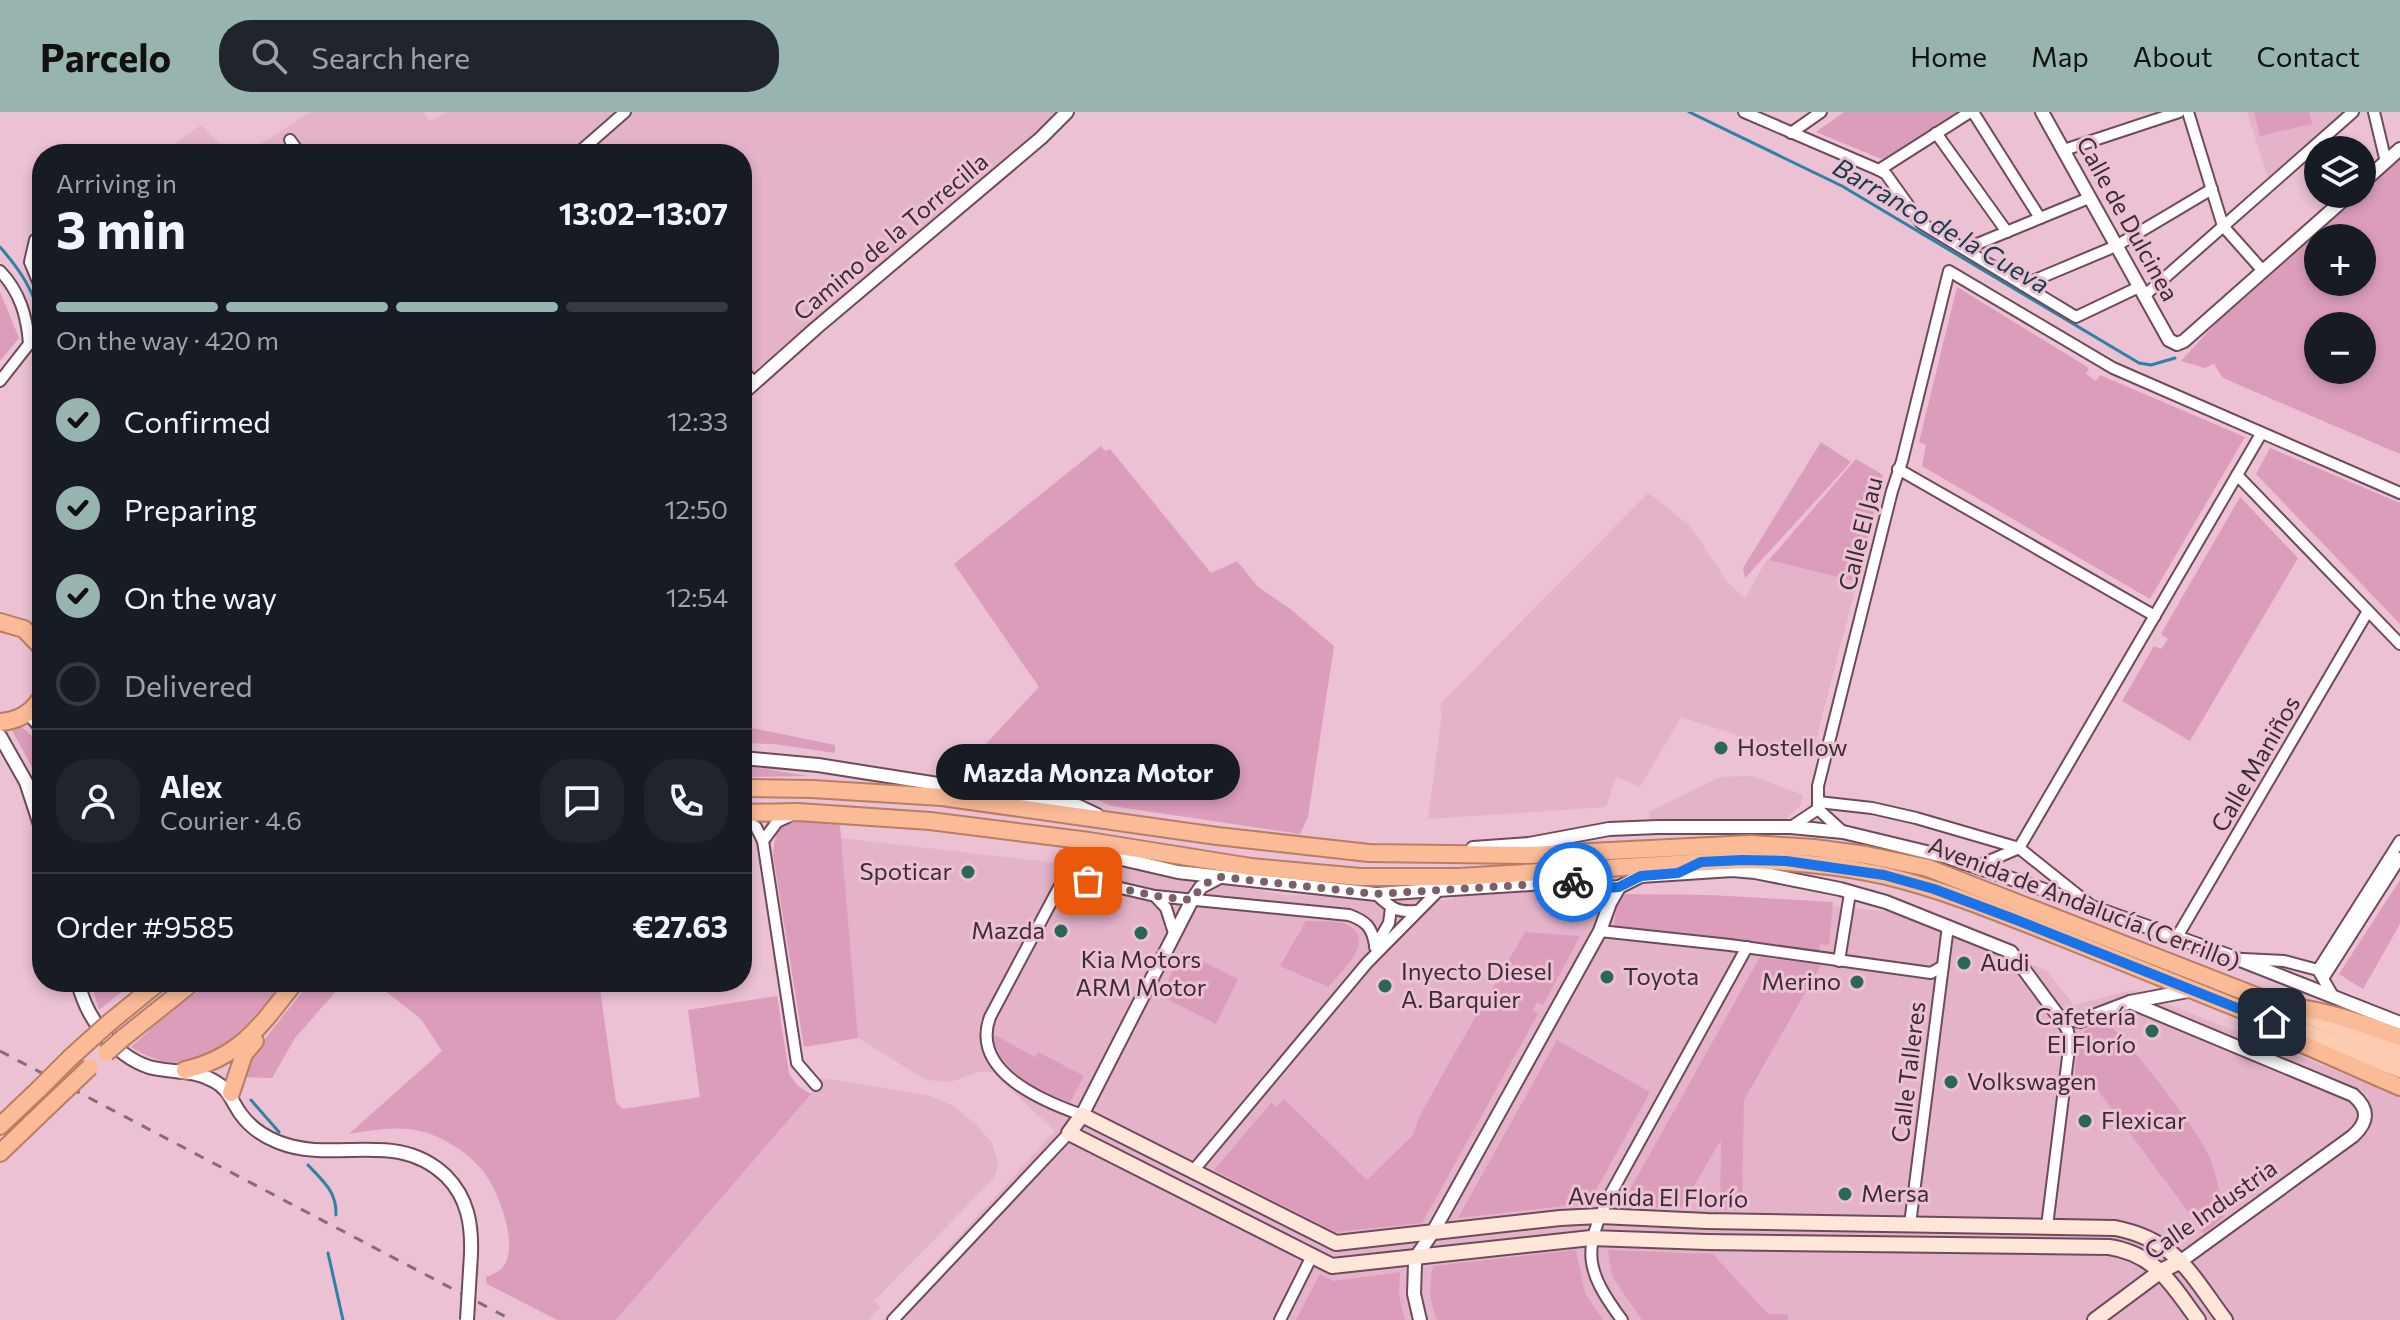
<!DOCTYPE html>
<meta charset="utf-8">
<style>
:root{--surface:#171b24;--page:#20242c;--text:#f1f3f6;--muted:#9ea1a6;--line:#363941;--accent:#97b4ae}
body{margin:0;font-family:Commissioner,sans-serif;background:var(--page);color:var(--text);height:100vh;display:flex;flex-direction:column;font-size:30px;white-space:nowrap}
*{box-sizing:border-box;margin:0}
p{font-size:26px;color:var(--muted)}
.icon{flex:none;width:44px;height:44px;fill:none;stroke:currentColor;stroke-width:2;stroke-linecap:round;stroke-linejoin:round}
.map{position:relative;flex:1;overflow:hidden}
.panel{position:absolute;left:32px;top:32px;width:720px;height:848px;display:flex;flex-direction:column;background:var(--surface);border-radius:32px;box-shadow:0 4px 12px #0003}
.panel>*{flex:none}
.buttons{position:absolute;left:2304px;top:24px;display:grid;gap:16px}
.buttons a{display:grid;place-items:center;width:72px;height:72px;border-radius:50%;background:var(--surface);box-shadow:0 4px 12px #0003;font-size:40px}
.pin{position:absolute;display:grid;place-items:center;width:68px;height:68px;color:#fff;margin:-34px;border-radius:16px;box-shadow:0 4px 12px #0006}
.courier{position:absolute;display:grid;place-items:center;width:80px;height:80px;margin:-40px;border:6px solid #1a73e8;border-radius:50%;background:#fff;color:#222;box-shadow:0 2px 10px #0007}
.bubble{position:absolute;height:56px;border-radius:28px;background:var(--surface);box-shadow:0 4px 12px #0003;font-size:26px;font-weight:700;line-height:56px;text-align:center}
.headline em{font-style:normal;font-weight:700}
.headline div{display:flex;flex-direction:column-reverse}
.headline{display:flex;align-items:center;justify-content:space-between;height:136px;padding:0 24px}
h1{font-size:52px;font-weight:700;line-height:60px}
.bar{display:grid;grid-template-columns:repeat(4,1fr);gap:12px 8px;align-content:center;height:96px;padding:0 24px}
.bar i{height:10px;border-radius:6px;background:var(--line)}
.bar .active{background:var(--accent)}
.bar p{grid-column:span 4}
.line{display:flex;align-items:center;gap:20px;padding:0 24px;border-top:2px solid var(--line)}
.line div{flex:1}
.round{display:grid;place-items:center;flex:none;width:84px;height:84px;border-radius:32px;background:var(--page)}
ol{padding:0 24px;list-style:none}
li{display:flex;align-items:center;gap:24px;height:88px}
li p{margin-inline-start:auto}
li .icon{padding:8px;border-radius:50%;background:var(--accent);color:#111;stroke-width:4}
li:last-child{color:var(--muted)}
li i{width:44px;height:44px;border:4px solid var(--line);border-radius:50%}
header{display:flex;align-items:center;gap:48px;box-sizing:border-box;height:112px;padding:0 40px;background:var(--accent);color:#111}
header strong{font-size:38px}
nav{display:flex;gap:44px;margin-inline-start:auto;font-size:28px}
.search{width:560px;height:72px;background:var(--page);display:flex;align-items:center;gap:20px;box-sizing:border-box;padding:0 28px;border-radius:32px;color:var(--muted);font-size:30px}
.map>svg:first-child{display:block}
.built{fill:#e4b3c9}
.green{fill:#dc9dba;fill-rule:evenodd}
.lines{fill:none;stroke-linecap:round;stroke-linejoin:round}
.stream{stroke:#2d82a5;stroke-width:3}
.minor-casing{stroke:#6e4b5b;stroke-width:14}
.tertiary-casing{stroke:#6e4b5b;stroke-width:16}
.secondary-casing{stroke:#6e4b5b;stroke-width:18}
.primary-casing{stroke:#b87e63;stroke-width:20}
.trunk-casing{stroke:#b87e63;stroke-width:20}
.minor{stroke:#fff;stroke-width:10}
.tertiary{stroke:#fff;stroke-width:12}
.secondary{stroke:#fee6d8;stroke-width:14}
.primary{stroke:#fdccb1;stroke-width:16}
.trunk{stroke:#fcbb97;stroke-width:16}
.rail{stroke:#876c78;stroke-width:3;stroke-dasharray:10 10;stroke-linecap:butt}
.tertiary-bridge-casing{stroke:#6e4b5b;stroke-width:16;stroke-linecap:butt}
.trunk-bridge-casing{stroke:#b87e63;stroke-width:20;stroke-linecap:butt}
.tertiary-bridge{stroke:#fff;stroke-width:12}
.trunk-bridge{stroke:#fcbb97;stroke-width:16}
.done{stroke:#79606b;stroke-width:8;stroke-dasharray:0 14.4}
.route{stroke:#1a73e8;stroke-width:10}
.poi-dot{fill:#2a6855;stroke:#ebc1d3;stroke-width:3}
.labels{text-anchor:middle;stroke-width:6;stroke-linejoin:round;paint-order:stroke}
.street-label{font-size:24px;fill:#3c2c33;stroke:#ebc1d3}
.poi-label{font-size:24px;fill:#3c2c33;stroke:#ebc1d3;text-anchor:start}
.water-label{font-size:26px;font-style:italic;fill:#173c4c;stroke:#ebc1d3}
</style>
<header>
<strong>Parcelo</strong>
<div class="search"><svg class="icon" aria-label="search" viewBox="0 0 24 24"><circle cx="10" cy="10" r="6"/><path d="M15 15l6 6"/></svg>Search here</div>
<nav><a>Home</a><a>Map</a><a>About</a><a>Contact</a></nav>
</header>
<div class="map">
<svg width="2400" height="1208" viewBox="0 0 2400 1208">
<rect width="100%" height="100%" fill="#ebc1d3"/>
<g class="built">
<polygon points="310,0 424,0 430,9 446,0 1059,0 1037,24 847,180 742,276 742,42 245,42"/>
<polygon points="2247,0 2343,0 2268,66"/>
<polygon points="201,13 230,42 161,42"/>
<polygon points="1648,381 1690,414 1728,471 1745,486 1767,447 1857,470 1811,647 1681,605 1640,675 1616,665 1606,695 1428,707 1442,602 1440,596 1443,589"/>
<polygon points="1752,664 1803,683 1800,695 1782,709 1649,711 1649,700 1720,665"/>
<polygon points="841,726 1057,751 1059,737 1083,740 1115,752 1284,783 1453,788 1455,781 1560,774 1569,781 1569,787 1629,786 1833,794 1894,800 2046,858 2074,893 2132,878 2400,984 2400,1208 883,1208 1055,1019 992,960 977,960 951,970 926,968 858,926"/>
<polygon points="821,966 927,983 951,993 976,1012 992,1031 998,1052 994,1066 874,1189 880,1195 869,1208 616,1208 811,982"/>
</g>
<g class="green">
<polygon points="1844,0 1962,0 1886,49 1816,20"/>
<polygon points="2254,0 2309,0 2312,12 2260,24"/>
<path d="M2400 47V342L2223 266 2214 252 2205 256 2181 249 2217 210 2267 162ZM2318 126H2362V170H2318ZM2318 214H2362V258H2318Z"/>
<polygon points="1957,175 2089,256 2086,262 2096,269 2100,263 2245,325 2150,487 1922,354 1926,333 1919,330"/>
<polygon points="0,180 19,226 0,249"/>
<polygon points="1821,330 1851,350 1745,466 1743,456"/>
<polygon points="1101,334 1105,339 1110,337 1211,461 1237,449 1258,475 1289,496 1334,534 1308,705 1300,722 1112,694 1077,680 994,668 968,651 1039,575 954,452"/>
<polygon points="2270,336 2400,391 2400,512 2256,362"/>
<polygon points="1856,347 1883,363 1857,470 1769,448"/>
<polygon points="2240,385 2298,446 2190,629 2122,589 2154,534 2161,537 2168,527 2161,522"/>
<polygon points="742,614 835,633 835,641 774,632 742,631"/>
<polygon points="22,615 42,633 42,686 35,661 12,618"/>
<polygon points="742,653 808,664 742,665"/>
<path d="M808 709 840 713 858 926 804 935 773 743C776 715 778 711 808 709Z"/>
<polygon points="2400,768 2400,812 2363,877 2339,862"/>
<polygon points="1622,782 1710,783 1833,790 1829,833 1820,832 1819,839 1614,814 1617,792"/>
<path d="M1306 809C1318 810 1333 808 1345 812 1380 825 1340 861 1328 875L1280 854Z"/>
<polygon points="1525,820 1580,824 1543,893 1537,890 1533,898 1538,902 1422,1111 1335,1120 1214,1058 1271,991 1276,995 1284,987 1367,1068 1413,1023 1419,1005 1452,946"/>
<polygon points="1182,839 1238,867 1216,912 1161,884"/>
<polygon points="1760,845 1821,853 1744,988 1742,1098 1720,1098 1721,1028 1680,1097 1626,1094 1623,1090"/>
<polygon points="91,870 134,870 99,898"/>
<path d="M213 870H284C243 919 200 980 131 935L174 896Z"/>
<polygon points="310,870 344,870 295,926 272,966 243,965 245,952"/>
<path d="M374 870H599L616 990 623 997 700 985 688 898 777 884 789 962 798 974 811 982 616 1208H557L487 1172 486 1165C491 1163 499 1160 502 1156 521 1135 498 1078 483 1059 470 1043 452 1031 433 1023 406 1012 377 1017 349 1022L442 939 421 907Z"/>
<path d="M2103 907C2128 928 2202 1021 2212 1051 2218 1068 2220 1088 2224 1105L2204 1121 2094 973 2074 971C2078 942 2072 919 2103 907Z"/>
<path d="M993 922 1035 945 1038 940 1084 964 1070 990C1039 981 996 957 993 922Z"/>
<polygon points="1557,928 1650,980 1589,1091 1458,1106"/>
<path d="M1576 1138 1585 1181 1603 1208H1437C1429 1189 1429 1174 1433 1154Z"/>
<polygon points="1608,1138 1713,1142 1768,1202 1788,1202 1788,1208 1642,1208 1612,1164"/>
<polygon points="1400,1160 1399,1183 1405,1208 1296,1208 1320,1162 1333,1169"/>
</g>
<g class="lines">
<g class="stream">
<polyline points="1689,0 1842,74 2139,251 2151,253 2175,246"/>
<path d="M0 135C22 160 32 177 42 209"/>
<polyline points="251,988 279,1020"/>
<path d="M308 1053C323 1069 337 1080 336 1103"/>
<polyline points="328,1141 343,1208"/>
</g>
<g class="minor-casing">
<g id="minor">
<polyline points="1744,0 1879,58 1886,62 1921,111 2076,205 2139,175"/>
<polyline points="1973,0 2040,106"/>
<polyline points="2188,0 2223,114 2263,159"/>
<polyline points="2374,0 2386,50"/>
<polyline points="1791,21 1821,0"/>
<polyline points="1936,21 2007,120"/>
<polyline points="290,28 300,42"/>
<polyline points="2064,38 2179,0"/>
<polyline points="577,42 625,0"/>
<polyline points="1879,58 1970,0"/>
<polyline points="35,128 30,150 42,179"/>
<polyline points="1965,137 2089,86"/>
<path d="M0 159C20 180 27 204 29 232L0 269"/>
<polyline points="2023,173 2116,134 2212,77"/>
<polyline points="2144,184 2353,0"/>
<polyline points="742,257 754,271"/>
<polyline points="1898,357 2155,504"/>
<polyline points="2237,363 2400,532"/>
<polyline points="27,601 42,618"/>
<polyline points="1818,690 1872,696 1916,706 2019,736 2089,792"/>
<polyline points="742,707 756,715 763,729 797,951 816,973"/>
<polyline points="1791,715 1818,697"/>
<polyline points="1843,720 1818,697 1818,674 1892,379 1902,349 1949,159 2113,256 2400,381"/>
<polyline points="763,729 777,710 790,704"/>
<polyline points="2019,736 2261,322"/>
<polyline points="1977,754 2017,737"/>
<path d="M1376 782C1390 795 1397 801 1416 799"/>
<polyline points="1155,784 1166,796 1174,821"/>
<polyline points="1600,819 1730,833 1931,861 1943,854"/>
<polyline points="2177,825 2368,499"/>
<polyline points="1375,835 1389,811 1391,796"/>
<polyline points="2243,847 2284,849 2318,858 2333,884"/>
<polyline points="1839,849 1850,781"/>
<polyline points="2318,858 2400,729"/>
<polyline points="2324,865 2400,746"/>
<path d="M1082 1003C1042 989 970 959 990 905L1064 766 1069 764 1155 784 1349 803C1366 809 1372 815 1375 833"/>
<polyline points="1193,1059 1367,851 1440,777"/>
<polyline points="1910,1112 1948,814"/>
<polyline points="2047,1114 2070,929 2068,919 2059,905"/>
<polyline points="893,1208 1069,1021"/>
<polyline points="1280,1208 1311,1146"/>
<path d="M1622 1208C1585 1158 1582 1139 1610 1083L1747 835"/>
</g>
</g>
<g class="tertiary-casing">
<g id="tertiary">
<polyline points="2042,0 2169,228 2177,232 2184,229 2350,82"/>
<polyline points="2362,71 2400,37"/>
<polyline points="742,282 816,216 1041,26 1067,0"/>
<polyline points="0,624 26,670 42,719"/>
<polyline points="742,646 818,653 1078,694 1097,703"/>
<polyline points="1091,731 1113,745 1178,760 1376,782 1561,770 1588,770 1607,776 1619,775 1641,764 1732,758 1755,760 1840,777 1886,790 2011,840 2059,905 2080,909 2130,890 2193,878"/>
<polyline points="1473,736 1529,732 1609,717 1658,715 1791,715 1843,720 1947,745 2033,774 2235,846 2400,911"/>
<path d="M78 870C86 905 113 943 149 955 171 961 193 957 214 969 229 977 231 988 240 1001 249 1014 263 1024 278 1030 335 1053 396 1016 446 1064 468 1086 472 1113 471 1142"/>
<path d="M2130 890 2353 983C2369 997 2369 1009 2353 1024L2181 1149"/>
<polyline points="1082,1003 1192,788 1201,775 1218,766"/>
<polyline points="1420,1208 1414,1182 1415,1152 1416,1145 1433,1120 1600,819 1610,791 1619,775"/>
</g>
</g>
<g class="secondary-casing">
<g id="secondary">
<polyline points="2095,1208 2161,1159 2181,1149"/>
<path d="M2198 1208C2172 1173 2156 1142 2109 1135L1707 1130 1591 1126 1332 1154 1069 1021 1082 1003 1336 1131 1560 1106 1600 1104 1707 1109 2115 1116C2176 1128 2190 1161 2225 1208"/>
</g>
</g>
<g class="primary-casing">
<g id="primary">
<polyline points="2294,898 2400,941"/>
<polyline points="2274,911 2305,920 2400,957"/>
</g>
</g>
<g class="trunk-casing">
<g id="trunk">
<polyline points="0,510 24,517 42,536"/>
<path d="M0 610C18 609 33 600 42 584"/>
<path d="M742 676 812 677 942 685 1217 724 1369 741 1530 743 1750 732 1814 736 1866 743 1928 756 2279 893C2322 897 2359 910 2400 925"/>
<path d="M742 701 798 700 930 709 1089 729 1251 755 1360 765H1458L1742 748C1790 749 1839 753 1886 764 1945 778 2002 802 2058 824 2129 853 2201 881 2272 910L2300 931 2400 975"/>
<polyline points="110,910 159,870"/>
<polyline points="123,926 193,870"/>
<polyline points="70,946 91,927"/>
<path d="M185 958C241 945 261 913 295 870"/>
<polyline points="231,981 244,942 255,929"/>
<polyline points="0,1014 39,977"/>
<polyline points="0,1041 52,991"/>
</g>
</g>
<use href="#minor" class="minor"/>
<use href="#tertiary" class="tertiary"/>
<use href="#secondary" class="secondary"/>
<use href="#primary" class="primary"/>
<use href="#trunk" class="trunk"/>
<polyline class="rail" points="0,939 512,1208"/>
<g class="tertiary-bridge-casing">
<polyline id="tertiary-bridge" points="467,1208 471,1142"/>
</g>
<g class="trunk-bridge-casing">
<g id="trunk-bridge">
<polyline points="91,927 110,910"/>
<polyline points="106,941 123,926"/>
<polyline points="39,977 70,946"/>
<polyline points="52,991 90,955"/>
</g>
</g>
<use href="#tertiary-bridge" class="tertiary-bridge"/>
<use href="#trunk-bridge" class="trunk-bridge"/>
</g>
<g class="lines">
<path class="done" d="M1088 769 1155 784 1192 788C1200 776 1206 769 1221 765L1376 782 1573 770"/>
<polyline class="route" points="1573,770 1588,770 1607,776 1619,775 1641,764 1678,761 1701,750 1742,748 1786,749 1884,763 1934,777 2014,807 2272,910"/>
</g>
<g class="poi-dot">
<circle cx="1721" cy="636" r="8"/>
<circle cx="968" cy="760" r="8"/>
<circle cx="1061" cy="819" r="8"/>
<circle cx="1141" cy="821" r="8"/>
<circle cx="1964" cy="851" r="8"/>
<circle cx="1607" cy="865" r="8"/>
<circle cx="1857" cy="870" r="8"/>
<circle cx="1385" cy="874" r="8"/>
<circle cx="2152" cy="919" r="8"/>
<circle cx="1951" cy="970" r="8"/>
<circle cx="2085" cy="1009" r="8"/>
<circle cx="1845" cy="1082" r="8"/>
</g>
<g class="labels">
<g class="street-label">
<text transform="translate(2127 107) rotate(61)" y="8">Calle de Dulcinea</text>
<text transform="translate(891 125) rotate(-40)" y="8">Camino de la Torrecilla</text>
<text transform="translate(1861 422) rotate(-76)" y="8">Calle El Jau</text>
<text transform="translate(2256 652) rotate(-60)" y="8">Calle Maniños</text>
<text transform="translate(2084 792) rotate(21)" y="8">Avenida de Andalucía (Cerrillo)</text>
<text transform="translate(1909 960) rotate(-83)" y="8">Calle Talleres</text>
<text transform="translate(1658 1086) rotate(1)" y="8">Avenida El Florío</text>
<text transform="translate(2211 1098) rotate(-35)" y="8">Calle Industria</text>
</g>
<g class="poi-label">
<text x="1737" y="644">Hostellow</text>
<text x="952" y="768" text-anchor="end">Spoticar</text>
<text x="1045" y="827" text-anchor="end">Mazda</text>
<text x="1141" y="856" text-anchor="middle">Kia Motors<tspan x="1141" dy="28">ARM Motor</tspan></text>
<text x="1980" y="859">Audi</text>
<text x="1401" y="868">Inyecto Diesel<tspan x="1401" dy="28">A. Barquier</tspan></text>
<text x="1623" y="873">Toyota</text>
<text x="1841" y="878" text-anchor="end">Merino</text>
<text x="2136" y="913" text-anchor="end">Cafetería<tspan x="2136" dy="28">El Florío</tspan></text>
<text x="1967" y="978">Volkswagen</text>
<text x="2101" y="1017">Flexicar</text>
<text x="1861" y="1090">Mersa</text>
</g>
<g class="water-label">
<text transform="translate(1941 114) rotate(30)" y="9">Barranco de la Cueva</text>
</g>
</g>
</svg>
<div class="buttons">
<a><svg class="icon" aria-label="layers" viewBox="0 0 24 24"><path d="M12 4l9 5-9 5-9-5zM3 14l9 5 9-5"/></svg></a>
<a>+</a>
<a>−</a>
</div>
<div class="pin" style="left:1088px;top:769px;background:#ea580c"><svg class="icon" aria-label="bag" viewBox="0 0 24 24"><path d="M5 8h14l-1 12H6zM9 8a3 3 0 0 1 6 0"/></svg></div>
<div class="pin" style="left:2272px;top:910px;background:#1f2937"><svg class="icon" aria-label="home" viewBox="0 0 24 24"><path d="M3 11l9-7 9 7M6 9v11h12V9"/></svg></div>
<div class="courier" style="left:1573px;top:770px"><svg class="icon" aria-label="bike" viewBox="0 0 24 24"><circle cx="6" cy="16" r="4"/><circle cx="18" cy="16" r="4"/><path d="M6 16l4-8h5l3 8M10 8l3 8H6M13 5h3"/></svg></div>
<div class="bubble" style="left:936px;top:632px;width:304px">Mazda Monza Motor</div>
<section class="panel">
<div class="headline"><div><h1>3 min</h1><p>Arriving in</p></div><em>13:02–13:07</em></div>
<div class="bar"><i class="active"></i><i class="active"></i><i class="active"></i><i></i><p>On the way · 420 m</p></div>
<ol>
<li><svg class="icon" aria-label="check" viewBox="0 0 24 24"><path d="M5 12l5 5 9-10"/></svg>Confirmed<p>12:33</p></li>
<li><svg class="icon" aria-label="check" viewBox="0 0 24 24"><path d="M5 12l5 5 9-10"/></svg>Preparing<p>12:50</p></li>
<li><svg class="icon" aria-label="check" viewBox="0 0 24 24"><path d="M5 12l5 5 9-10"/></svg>On the way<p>12:54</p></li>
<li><i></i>Delivered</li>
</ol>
<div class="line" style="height:144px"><a class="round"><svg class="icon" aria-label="person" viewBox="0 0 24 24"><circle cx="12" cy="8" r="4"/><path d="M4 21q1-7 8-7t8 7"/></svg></a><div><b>Alex</b><p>Courier · 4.6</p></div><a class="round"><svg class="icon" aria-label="chat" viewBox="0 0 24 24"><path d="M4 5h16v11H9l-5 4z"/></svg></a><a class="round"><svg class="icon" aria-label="phone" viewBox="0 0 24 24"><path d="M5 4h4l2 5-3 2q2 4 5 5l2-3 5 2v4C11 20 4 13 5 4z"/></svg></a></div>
<div class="line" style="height:104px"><div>Order #9585</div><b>€27.63</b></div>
</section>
</div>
